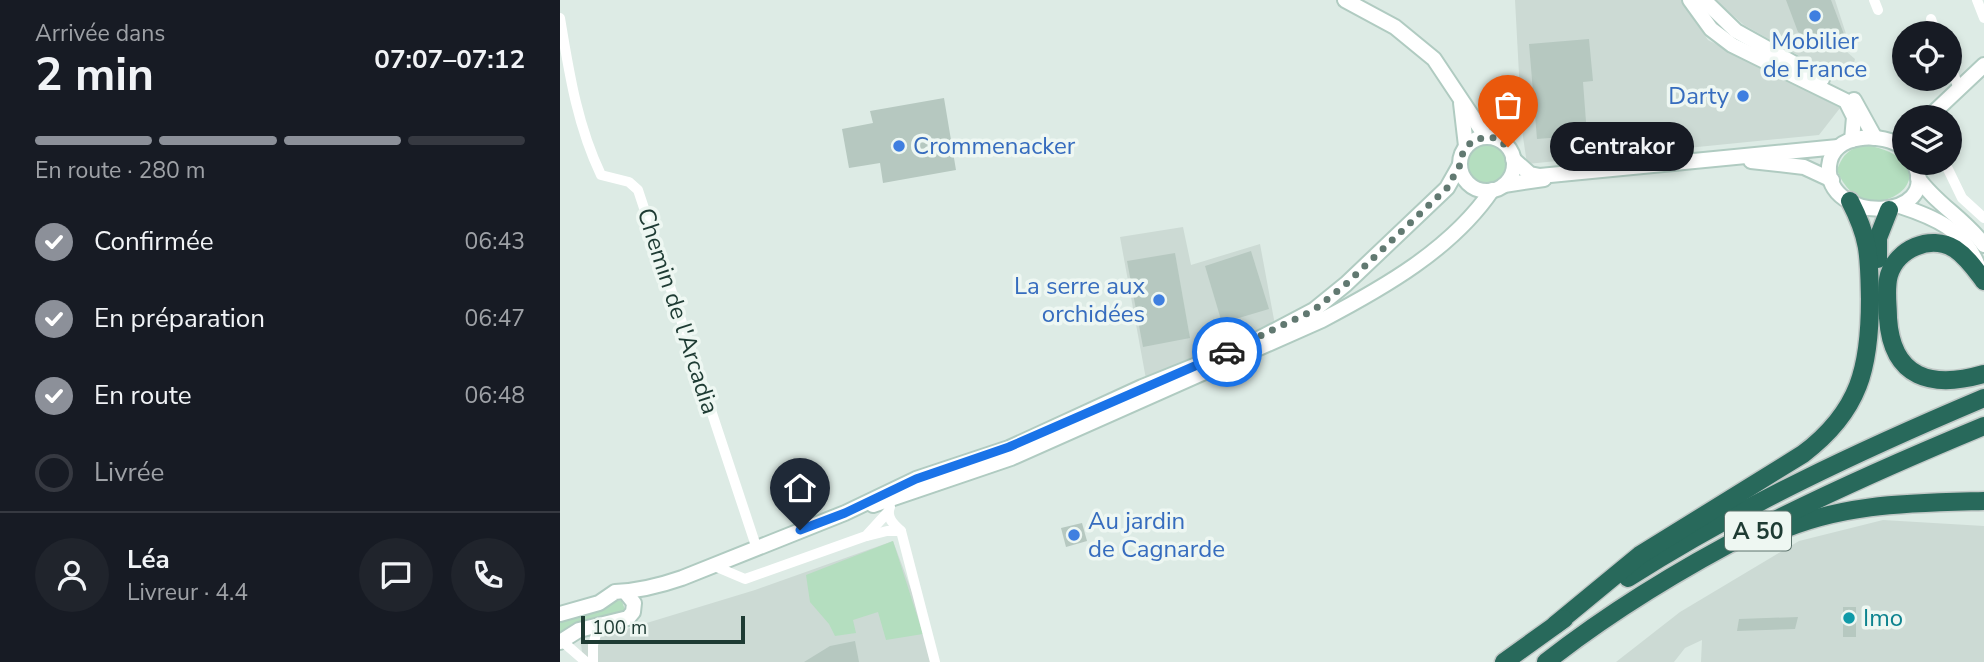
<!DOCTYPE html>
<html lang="fr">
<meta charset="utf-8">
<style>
:root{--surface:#171b24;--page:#20242c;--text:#f1f3f6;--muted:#9ea1a6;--line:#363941;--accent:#8c9099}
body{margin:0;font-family:"Nunito Sans",sans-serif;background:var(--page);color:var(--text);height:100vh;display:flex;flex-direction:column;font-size:26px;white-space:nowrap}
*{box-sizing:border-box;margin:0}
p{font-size:23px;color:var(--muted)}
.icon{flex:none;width:38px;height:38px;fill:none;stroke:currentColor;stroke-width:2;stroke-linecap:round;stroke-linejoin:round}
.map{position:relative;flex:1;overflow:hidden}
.drawer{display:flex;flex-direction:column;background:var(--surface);width:560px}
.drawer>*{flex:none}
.fabs{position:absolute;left:1332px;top:21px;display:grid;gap:14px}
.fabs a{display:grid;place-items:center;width:70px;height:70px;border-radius:50%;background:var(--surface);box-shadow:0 4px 10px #0003;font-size:35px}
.scale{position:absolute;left:21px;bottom:18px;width:164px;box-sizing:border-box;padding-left:7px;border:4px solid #1e3b33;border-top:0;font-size:19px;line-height:24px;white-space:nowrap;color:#1e3b33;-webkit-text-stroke:5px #eef7f2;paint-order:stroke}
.pin{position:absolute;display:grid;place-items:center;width:60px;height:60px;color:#fff;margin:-72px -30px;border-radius:50% 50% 50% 0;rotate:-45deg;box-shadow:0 0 7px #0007}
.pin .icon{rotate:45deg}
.courier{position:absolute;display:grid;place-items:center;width:70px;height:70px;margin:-35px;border:5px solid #1a73e8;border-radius:50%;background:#fff;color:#222;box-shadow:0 2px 9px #0007}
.bubble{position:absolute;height:49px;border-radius:24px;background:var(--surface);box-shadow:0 4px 10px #0003;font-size:23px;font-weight:700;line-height:49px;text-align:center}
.summary em{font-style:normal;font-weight:700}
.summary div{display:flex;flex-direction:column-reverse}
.summary{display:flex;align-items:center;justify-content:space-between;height:119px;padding:0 35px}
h1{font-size:46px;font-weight:700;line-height:52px}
.bar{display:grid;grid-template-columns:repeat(4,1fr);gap:10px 7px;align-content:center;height:84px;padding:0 35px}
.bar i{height:9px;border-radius:5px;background:var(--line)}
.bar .active{background:var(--accent)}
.bar p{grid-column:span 4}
.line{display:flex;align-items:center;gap:18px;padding:0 35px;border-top:2px solid var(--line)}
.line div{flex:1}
.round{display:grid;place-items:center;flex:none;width:74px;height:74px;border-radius:37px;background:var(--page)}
ol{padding:0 35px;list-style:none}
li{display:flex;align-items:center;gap:21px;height:77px}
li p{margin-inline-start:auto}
li .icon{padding:7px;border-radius:50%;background:var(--accent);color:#fff;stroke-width:4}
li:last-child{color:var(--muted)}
li i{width:38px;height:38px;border:4px solid var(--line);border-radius:50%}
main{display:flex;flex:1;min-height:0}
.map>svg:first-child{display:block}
.built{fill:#ccdad4}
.green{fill:#b4debf}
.building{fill:#b6c8c0}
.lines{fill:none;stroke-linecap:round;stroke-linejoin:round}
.secondary-casing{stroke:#b0cbc1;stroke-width:18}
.highway-casing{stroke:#c0c8c6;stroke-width:21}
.street{stroke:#fff;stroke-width:10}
.secondary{stroke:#fff;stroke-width:14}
.highway{stroke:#28695b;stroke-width:18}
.done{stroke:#617971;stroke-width:7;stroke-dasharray:0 12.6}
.route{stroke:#1a73e8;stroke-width:9}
.shop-dot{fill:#3f7fe0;stroke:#eef7f2;stroke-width:2.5}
.culture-dot{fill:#0f9aa8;stroke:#eef7f2;stroke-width:2.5}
.labels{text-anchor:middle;stroke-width:7;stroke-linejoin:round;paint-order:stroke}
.shield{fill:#eef7f2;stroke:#5c736c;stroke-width:2}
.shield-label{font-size:23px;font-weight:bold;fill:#1e3b33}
.shop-label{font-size:24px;fill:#366cbe;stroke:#eef7f2;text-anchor:end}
.street-label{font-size:24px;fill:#1e3b33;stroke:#eef7f2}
.culture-label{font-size:24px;fill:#0d838f;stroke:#eef7f2;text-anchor:start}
</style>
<main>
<section class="drawer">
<div class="summary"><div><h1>2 min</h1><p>Arrivée dans</p></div><em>07:07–07:12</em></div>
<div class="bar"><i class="active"></i><i class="active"></i><i class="active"></i><i></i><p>En route · 280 m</p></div>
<ol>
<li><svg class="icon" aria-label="check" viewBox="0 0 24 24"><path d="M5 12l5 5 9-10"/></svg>Confirmée<p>06:43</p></li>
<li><svg class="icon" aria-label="check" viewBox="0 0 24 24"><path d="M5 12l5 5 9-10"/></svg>En préparation<p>06:47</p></li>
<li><svg class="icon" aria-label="check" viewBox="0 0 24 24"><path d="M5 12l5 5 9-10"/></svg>En route<p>06:48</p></li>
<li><i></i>Livrée</li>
</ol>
<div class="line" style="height:126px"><a class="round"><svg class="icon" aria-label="person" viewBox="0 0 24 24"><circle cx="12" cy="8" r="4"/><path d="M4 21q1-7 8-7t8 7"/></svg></a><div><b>Léa</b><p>Livreur · 4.4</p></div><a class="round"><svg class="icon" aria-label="chat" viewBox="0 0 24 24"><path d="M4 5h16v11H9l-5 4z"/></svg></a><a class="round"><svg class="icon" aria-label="phone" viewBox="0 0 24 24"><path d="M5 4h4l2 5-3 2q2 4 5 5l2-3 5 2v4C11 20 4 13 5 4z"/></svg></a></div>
</section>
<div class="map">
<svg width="1424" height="662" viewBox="0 0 1424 662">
<rect width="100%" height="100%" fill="#ddebe5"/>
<g class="built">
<polygon points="955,0 1121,0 1148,40 1280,108 1259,135 967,164 962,130"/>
<polygon points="1155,0 1275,0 1287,37 1287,52 1295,59 1293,67 1282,80 1184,25"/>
<polygon points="623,227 631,265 700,244 715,325 586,379 560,237"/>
<polygon points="1323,520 1424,526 1424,662 1141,662 1142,640 1125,648 1114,662 1056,662 1120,612 1239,541"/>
<polygon points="333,541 378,662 23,662 21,643 195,590"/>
</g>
<g class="green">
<circle cx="927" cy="164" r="21"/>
<path d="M1307 145C1406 166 1305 243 1277 170 1283 154 1289 148 1307 145Z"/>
<polygon points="333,541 363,634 326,640 318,612 293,620 296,633 275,636 269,624 250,602 246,575"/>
<path d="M54 600 62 601 65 610 59 616 50 615 0 635V619C17 620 41 610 54 600Z"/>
</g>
<g class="building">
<polygon points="1226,0 1271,0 1285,37 1265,45 1238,32"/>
<polygon points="1029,39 1033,81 1023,82 1027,135 977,139 969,44"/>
<polygon points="384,98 396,170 323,183 320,163 289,168 282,129 313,123 310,111"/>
<polygon points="691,251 709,309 662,323 645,266"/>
<polygon points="615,253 630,338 583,347 567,261"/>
<polygon points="522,523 527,541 506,547 501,528"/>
<rect x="1283" y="607" width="13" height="30"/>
<polygon points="1238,617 1235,629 1177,631 1179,619"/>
<polygon points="295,641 299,662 244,662 270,646"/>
</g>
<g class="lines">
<g class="secondary-casing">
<g id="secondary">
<polyline points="785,0 835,27 874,59 926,137"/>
<polyline points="1130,0 1151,29 1172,45 1286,101 1294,117 1292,140"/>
<polyline points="1144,0 1176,31 1262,79"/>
<polyline points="1294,100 1315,138"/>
<polyline points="901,103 906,146"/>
<polyline points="1369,117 1424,65"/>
<circle cx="927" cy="164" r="27"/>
<path d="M1344 148C1323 132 1272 132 1269 166 1265 225 1383 222 1354 163"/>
<polyline points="953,159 970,174 980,176 1278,147"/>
<polyline points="1191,161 1244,167 1272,180"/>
<path d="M1358 178C1376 204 1405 219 1424 245"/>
<polyline points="944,185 984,179"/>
<path d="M1340 206C1374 217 1405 230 1418 266"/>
<path d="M313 505 451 458 762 320C823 288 892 249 932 190"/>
<path d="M0 614 39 603 55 592C78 591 99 586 122 578L285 513 356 479 449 448 582 387 691 343 754 310 786 284 887 188 900 165"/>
<polyline points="0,642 19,630 68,618 73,612 74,603 66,593"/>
</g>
</g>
<g class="highway-casing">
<g id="highway">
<polyline points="1318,259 1318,238 1329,210"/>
<path d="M1424 281C1415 269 1407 257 1395 249 1370 234 1337 249 1329 275 1325 289 1328 304 1328 318 1332 379 1372 389 1424 374"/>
<path d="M1213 534C1280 503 1351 503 1424 501"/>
<path d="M1068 578C1181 506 1301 450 1424 398"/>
<path d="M995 625 1080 555 1243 454C1300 411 1310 367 1310 299 1309 256 1310 240 1290 201"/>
<polyline points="944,662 1004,619"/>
<path d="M986 662C1116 560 1272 489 1424 426"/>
</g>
</g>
<g class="street">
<polyline points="1314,0 1318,10"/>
<polyline points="1417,0 1424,18"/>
<path d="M0 18C9 72 17 125 41 175L69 182 78 190 196 546"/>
<polyline points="1371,19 1376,33"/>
<polyline points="1390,65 1399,89"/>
<polyline points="1385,163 1402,198 1424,218"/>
<path d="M330 507C326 517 333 524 341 531L375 662"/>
<polyline points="307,536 327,531 341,531"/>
<polyline points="152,565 185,579 306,536 328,512"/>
<polyline points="2,641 26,662"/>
<polyline points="33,662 33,645 39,624"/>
</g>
<use href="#secondary" class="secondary"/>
<use href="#highway" class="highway"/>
</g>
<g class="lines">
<polyline class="done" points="667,352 754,310 786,284 887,188 900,165 903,152 912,141 926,137 935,138 948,147"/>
<polyline class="route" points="240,530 285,513 356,479 449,447 667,352"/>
</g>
<g class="shop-dot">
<circle cx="1255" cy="16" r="7"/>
<circle cx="1183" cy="96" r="7"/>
<circle cx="339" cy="146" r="7"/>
<circle cx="599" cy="300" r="7"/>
<circle cx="514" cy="535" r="7"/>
</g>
<circle class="culture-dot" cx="1289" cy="618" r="7"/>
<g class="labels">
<rect class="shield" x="1165" y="511.5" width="66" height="39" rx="5"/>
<g class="shield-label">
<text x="1198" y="539">A 50</text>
</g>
<g class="shop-label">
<text x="1255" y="49" text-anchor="middle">Mobilier<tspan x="1255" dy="28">de France</tspan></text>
<text x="1169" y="104">Darty</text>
<text x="353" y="154" text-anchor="start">Crommenacker</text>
<text x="585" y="294">La serre aux<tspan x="585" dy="28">orchidées</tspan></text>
<text x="528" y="529" text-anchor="start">Au jardin<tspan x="528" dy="28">de Cagnarde</tspan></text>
</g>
<g class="street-label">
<text transform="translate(118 311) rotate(72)" y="8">Chemin de l'Arcadia</text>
</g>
<g class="culture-label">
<text x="1303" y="626">Imo</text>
</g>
</g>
</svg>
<div class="fabs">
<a><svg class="icon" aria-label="locate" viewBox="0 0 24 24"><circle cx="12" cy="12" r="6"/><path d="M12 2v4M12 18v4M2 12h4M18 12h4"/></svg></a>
<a><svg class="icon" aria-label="layers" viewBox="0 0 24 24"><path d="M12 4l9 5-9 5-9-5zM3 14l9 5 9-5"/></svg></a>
</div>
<div class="scale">100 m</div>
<div class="pin" style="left:948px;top:147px;background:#ea580c"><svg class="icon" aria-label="bag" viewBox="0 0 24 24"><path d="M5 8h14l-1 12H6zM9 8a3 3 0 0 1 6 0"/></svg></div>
<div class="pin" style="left:240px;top:530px;background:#1f2937"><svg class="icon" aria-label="home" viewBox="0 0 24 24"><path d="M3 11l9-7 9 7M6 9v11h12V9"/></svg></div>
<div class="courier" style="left:667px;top:352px"><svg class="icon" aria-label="car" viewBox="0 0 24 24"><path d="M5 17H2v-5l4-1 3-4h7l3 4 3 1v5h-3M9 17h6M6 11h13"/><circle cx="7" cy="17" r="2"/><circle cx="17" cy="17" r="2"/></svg></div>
<div class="bubble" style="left:990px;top:122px;width:144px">Centrakor</div>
</div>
</main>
